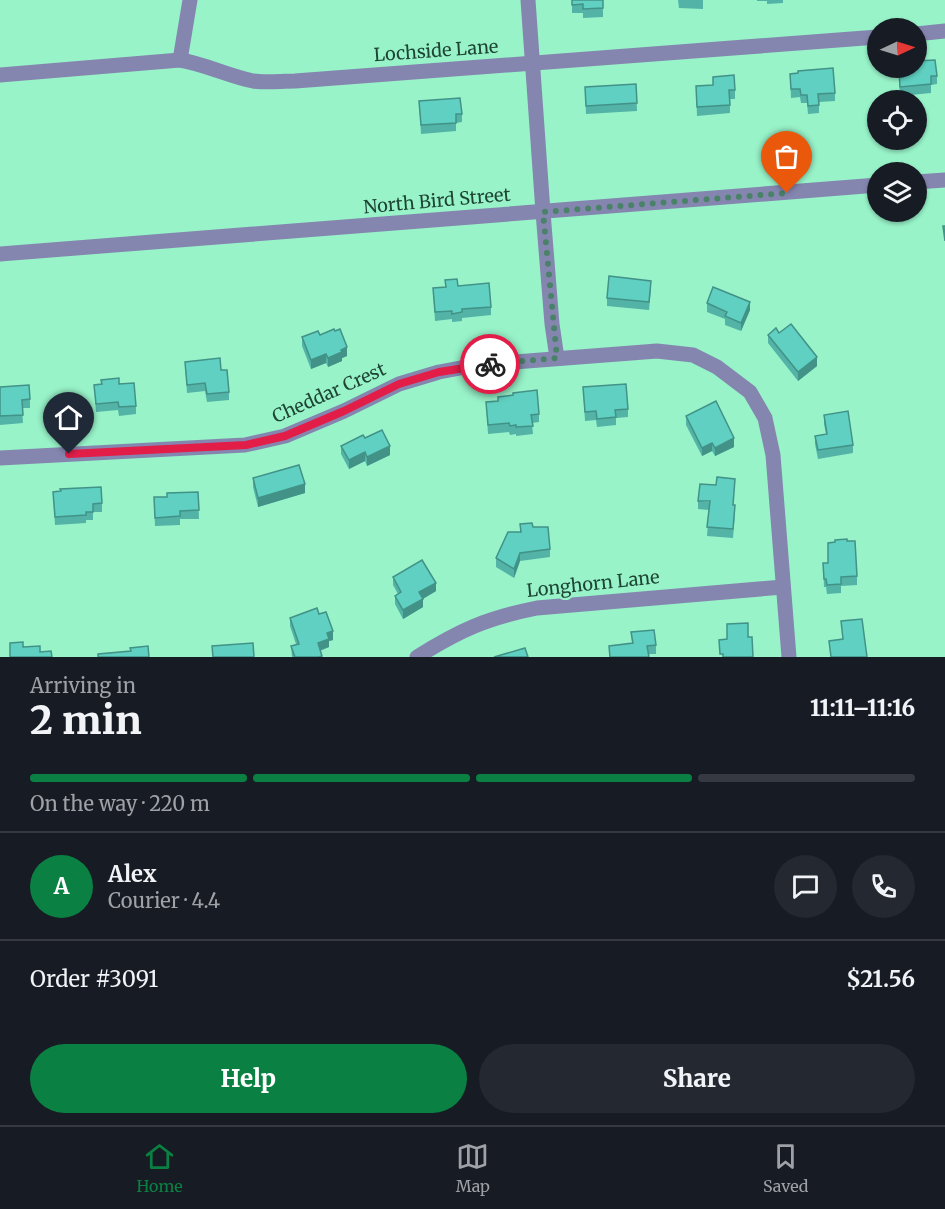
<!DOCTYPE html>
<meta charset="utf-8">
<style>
:root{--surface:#171b24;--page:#242831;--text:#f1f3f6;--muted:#9ea1a6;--line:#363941;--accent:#0b8043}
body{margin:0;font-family:Merriweather,serif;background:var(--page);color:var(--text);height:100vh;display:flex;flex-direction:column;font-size:22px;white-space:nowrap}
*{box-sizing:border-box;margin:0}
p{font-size:20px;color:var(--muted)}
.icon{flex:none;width:33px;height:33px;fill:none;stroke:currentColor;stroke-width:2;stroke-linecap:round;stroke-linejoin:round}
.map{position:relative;height:657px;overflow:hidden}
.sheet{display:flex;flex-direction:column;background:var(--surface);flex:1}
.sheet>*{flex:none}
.needle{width:39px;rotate:86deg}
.tools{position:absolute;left:867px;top:18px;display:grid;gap:12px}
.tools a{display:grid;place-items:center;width:60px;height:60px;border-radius:50%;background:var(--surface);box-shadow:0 2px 4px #0004;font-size:30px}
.pin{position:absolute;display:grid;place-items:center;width:51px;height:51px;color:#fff;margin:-62px -26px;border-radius:50% 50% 50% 0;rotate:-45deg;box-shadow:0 0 6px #0007}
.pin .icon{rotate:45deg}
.courier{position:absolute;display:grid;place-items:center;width:60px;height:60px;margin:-30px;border:4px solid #e11d48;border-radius:50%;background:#fff;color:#222;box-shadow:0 2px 8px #0007}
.summary em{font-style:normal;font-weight:800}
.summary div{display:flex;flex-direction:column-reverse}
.summary{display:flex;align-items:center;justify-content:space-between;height:102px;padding:0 30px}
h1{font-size:39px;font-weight:800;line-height:45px}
.bar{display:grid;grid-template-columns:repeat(4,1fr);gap:9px 6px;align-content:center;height:72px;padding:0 30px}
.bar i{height:8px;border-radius:4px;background:var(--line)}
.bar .selected{background:var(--accent)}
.bar p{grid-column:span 4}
.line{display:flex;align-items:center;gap:15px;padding:0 30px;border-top:2px solid var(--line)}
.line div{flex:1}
.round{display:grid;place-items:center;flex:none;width:63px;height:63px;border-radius:32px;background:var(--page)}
.cta{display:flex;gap:12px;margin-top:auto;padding:12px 30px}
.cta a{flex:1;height:69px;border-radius:36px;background:var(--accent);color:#fff;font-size:24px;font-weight:800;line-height:69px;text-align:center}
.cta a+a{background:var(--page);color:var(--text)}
.tab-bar{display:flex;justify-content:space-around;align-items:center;height:84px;border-top:2px solid var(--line);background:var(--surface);font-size:16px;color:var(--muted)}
.tab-bar a{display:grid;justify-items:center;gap:3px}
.tab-bar .selected{color:var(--accent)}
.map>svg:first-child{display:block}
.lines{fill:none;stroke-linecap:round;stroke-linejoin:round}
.minor{stroke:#8586af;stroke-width:15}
.wall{fill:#52b3a6}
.shaded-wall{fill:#429287}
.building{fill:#5fd0c1;stroke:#429287;stroke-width:1.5}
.done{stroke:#498268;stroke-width:6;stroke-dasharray:0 10.8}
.route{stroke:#e11d48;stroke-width:8}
.labels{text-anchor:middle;stroke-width:4.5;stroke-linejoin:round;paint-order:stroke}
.street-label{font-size:18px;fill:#1e4534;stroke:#98f3c9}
</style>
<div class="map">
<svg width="945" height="657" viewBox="0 0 945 657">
<rect width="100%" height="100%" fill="#98f3c9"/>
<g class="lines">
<g class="minor">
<polyline points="528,0 543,212 552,324 557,358"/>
<polyline points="916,34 945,31"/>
<polyline points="180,60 190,0"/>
<path d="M0 75 180 60C205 64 228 76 253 81 266 83 281 81 295 81L878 37"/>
<polyline points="916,182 945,180"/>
<polyline points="0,254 878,185"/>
<polyline points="0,458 245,445 285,436 344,411 399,384 439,372 476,365 657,351 693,355 717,367 750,392 765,418 773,455 789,657"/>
<path d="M417 657C460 630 487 618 537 608L783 587"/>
</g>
</g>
<g class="wall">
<polygon points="572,0 603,0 603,17 583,18 583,13 572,13"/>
<polygon points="678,0 703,0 703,9 679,8"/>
<polygon points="757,0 783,0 783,3 767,4 767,1 757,1"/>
<polygon points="898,68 937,76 937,84 931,85 931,93 900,96"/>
<polygon points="790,74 835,93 835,101 819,102 819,113 808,114 807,103 801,103 800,97 791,98"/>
<polygon points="713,77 735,90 735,99 730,99 730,113 697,116 696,86 713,85"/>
<polygon points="636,84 637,111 586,114 585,87"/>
<polygon points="419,101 462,114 462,122 456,123 456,131 421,134"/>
<polygon points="445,280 458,286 491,307 491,315 462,318 462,321 452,322 452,319 435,321 433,288 445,287"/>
<polygon points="651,289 649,310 607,306 607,298"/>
<polygon points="707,303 750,310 741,331 725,325 725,319 707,312"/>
<polygon points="320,335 347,356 342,358 342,361 328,367 326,363 311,369 302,346 302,337"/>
<polygon points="768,335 817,366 798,381 768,343"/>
<polygon points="185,362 221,370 229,392 229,400 207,402 205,391 187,393"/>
<polygon points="101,380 119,384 136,406 136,414 119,416 118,410 96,412 94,385 101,384"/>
<polygon points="0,387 30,399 30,408 22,408 23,423 0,425"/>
<polygon points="583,387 628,409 628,417 616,418 616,425 597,427 596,420 585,421"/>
<polygon points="486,402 539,414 539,422 532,423 533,434 516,436 516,434 510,435 509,432 488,434"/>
<polygon points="824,415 853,445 853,453 818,459 815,444 815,436 826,434 824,424"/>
<polygon points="686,416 734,447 715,456 712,451 702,456 686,425"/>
<polygon points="365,438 390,455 367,466 365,461 349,469 341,454 341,446"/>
<polygon points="253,478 305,493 258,507 253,487"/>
<polygon points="53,492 102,503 102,512 93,512 93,520 86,520 86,523 55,525"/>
<polygon points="198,492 199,519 180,519 180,525 155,526 154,497 167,497"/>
<polygon points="698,501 734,505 735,513 733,538 707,536 709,510 698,509"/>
<polygon points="520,524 533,527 550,549 550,557 520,561 514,578 496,567 496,558 520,532"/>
<polygon points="823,563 857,576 857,585 841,586 841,593 827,594 826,587 824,587"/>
<polygon points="393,577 436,591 423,599 423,607 403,619 395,604 395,596 398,594 393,585"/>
<polygon points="319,614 333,640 329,641 329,647 320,651 322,657 292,657 291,646 296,644 290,626 290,618"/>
<polygon points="631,632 656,645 656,654 648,654 649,657 609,657 609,646 632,643"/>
</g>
<g class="shaded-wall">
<polygon points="750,302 750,310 741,331 741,323"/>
<polygon points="347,347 347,356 342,358 342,361 328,367 328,358"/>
<polygon points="326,354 326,363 311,369 311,360"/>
<polygon points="817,357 817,366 798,381 798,372"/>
<polygon points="734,438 734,447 715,456 715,448"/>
<polygon points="712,443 712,451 702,456 702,448"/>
<polygon points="390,446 390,455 367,466 367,457"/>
<polygon points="365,452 365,461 349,469 349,460"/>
<polygon points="305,484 305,493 258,507 258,498"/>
<polygon points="520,553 520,561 514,578 514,569"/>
<polygon points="436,583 436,591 419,601 419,592"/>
<polygon points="423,599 423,607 403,619 403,610"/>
<polygon points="333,631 333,640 329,641 329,647 318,651 318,643 327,633"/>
</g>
<g class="building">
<polygon points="572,0 603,0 603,8 583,9 583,4 572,5"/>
<polygon points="935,60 937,76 931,76 931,84 900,87 899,68 916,68 916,61"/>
<polygon points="833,68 835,93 818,94 819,105 808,106 807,95 801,95 800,89 791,89 790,74 798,73 798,71"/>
<polygon points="734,75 735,90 729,90 730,105 697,107 696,86 713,85 713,77"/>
<polygon points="636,84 637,103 586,106 585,87"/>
<polygon points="460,98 462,114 456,114 456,123 421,125 419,101"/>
<polygon points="943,226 945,226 945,241"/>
<polygon points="609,276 651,281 649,302 607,298"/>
<polygon points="457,279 458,286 489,283 491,307 462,309 462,312 452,314 452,311 435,312 433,288 446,287 445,280"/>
<polygon points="713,287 750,302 741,323 725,316 727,312 707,303"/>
<polygon points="791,324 817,357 798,372 768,335 776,328 779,333"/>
<polygon points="334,329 335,331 340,329 347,347 341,350 342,352 328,358 326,354 311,360 302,337 318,331 320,335"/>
<polygon points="220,358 221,370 227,370 229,392 207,394 205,383 187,385 185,362"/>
<polygon points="119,378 119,384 134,383 136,406 119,407 118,402 96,404 94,385 102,384 101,380"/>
<polygon points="626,384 628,409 615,410 616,417 597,419 596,411 585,412 583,387"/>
<polygon points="29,385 30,399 22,400 23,415 0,416 0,387"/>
<polygon points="537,390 539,414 531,415 533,426 516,427 516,425 510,426 509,423 488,425 486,402 498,401 498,397 513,395 513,393"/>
<polygon points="716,401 734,438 715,448 712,443 702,448 686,416"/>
<polygon points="848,411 853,445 818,450 815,436 827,434 824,415"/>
<polygon points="382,430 390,446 367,457 365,452 349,460 341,446 363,435 365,438"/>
<polygon points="299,465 305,484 258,498 253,478"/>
<polygon points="717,477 735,479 733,505 735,505 733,529 707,527 710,501 698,501 700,484 716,485"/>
<polygon points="101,487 102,503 93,504 93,512 86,512 86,515 55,517 53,492 61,491 60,489"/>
<polygon points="198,492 199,510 180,511 180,516 155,518 154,497 167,497 167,493"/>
<polygon points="532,523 533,527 548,527 550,549 520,553 514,569 496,558 508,532 521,532 520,524"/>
<polygon points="847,539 847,541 855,541 857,576 841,577 841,584 827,585 826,579 824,579 823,563 828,563 828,543 835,542 835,540"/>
<polygon points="422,560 436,583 419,592 423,599 403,610 395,596 401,592 393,577"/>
<polygon points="317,608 319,614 326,612 333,631 327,633 329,639 318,643 322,656 319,657 295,657 291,646 299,644 290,618"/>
<polygon points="862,619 867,657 831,657 829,641 843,639 841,621"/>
<polygon points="748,623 748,637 752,637 753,657 723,657 723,654 720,654 719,640 727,639 727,624"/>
<polygon points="654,630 656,645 647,646 649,657 610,657 609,646 633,643 631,632"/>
<polygon points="23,642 23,647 40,646 40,652 51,651 52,657 10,657 10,643"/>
<polygon points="253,643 254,657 213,657 212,646"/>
<polygon points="148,646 149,657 98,657 98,654 131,651 130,648"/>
<polygon points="525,648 528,657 494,657"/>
</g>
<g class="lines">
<polyline class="done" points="490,364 557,358 543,212 787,193"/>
<polyline class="route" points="69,454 246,445 285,436 344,411 399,384 439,372 490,364"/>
</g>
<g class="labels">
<g class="street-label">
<text transform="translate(436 51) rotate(-4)" y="6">Lochside Lane</text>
<text transform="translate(437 201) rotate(-5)" y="6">North Bird Street</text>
<text transform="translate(329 393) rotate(-24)" y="6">Cheddar Crest</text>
<text transform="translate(593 584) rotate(-6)" y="6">Longhorn Lane</text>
</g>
</g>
</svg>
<div class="tools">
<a><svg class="needle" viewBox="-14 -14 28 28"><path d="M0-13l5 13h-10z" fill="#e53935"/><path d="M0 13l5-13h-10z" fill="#9ea1a6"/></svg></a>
<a><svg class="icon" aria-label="locate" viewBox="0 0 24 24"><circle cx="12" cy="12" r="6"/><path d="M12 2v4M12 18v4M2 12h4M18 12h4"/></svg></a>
<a><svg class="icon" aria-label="layers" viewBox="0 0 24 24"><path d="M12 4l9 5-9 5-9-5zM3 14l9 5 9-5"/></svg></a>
</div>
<div class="pin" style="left:787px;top:193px;background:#ea580c"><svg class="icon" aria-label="bag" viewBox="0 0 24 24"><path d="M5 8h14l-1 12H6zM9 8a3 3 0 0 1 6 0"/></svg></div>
<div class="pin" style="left:69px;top:454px;background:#1f2937"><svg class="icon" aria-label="home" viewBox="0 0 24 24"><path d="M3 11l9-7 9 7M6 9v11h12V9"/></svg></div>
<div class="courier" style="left:490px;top:364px"><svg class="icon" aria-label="bike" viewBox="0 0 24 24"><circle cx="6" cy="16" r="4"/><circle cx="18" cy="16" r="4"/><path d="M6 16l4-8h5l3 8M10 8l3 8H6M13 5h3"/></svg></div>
</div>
<section class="sheet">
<div class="summary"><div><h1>2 min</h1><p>Arriving in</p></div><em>11:11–11:16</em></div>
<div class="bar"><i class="selected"></i><i class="selected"></i><i class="selected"></i><i></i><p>On the way · 220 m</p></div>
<div class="line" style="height:108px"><b class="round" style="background:var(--accent);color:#fff">A</b><div><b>Alex</b><p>Courier · 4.4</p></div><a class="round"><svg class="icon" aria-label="chat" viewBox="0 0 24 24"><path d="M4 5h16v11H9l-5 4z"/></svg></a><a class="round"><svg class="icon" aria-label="phone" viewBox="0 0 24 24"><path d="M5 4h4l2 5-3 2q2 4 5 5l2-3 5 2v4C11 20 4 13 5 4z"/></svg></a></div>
<div class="line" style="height:78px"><div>Order #3091</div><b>$21.56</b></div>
<div class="cta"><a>Help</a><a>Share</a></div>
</section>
<nav class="tab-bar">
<a class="selected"><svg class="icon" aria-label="home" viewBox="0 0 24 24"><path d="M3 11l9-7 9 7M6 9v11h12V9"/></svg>Home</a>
<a><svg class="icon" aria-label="map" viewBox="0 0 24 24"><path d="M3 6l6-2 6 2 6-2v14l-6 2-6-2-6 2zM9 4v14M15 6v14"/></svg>Map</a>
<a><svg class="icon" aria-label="saved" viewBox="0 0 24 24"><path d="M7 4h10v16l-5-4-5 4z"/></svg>Saved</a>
</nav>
